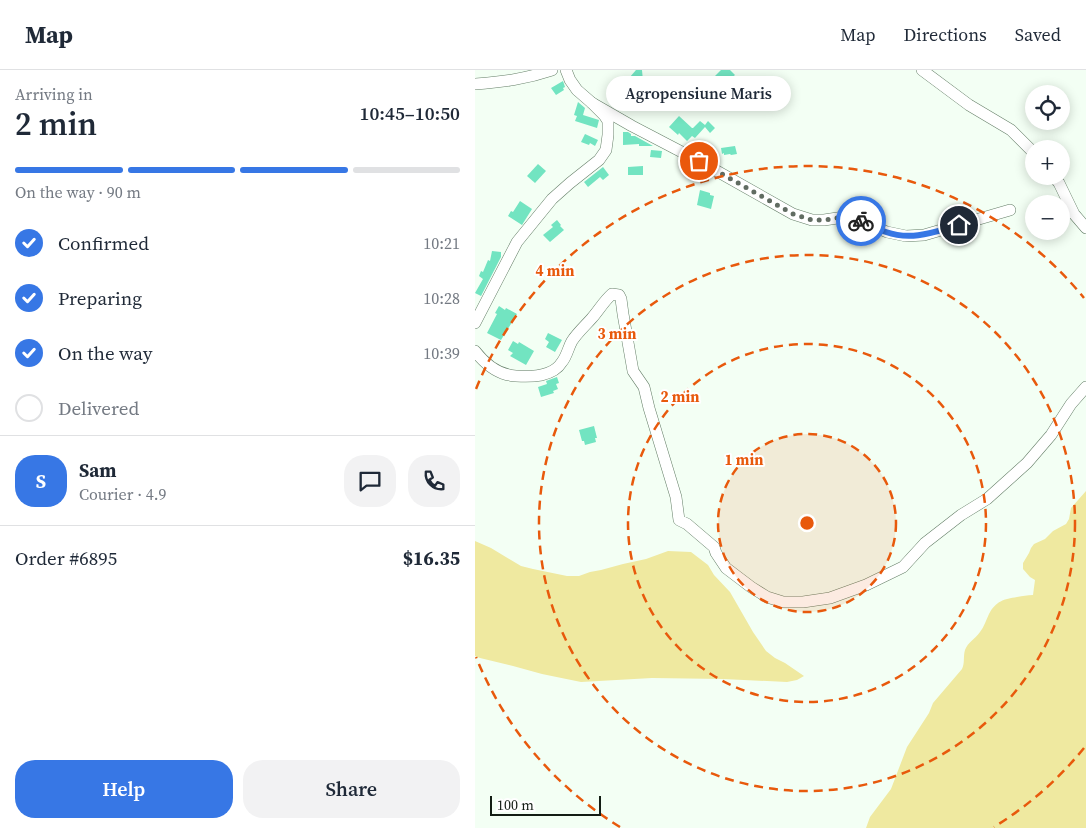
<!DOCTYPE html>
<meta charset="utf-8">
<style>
:root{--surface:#fff;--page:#f2f2f3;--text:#1f2937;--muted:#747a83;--line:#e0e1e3;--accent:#3777e5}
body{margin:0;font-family:"Source Serif 4",serif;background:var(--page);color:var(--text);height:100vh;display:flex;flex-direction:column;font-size:19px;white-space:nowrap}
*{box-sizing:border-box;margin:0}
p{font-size:16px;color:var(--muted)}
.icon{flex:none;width:28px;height:28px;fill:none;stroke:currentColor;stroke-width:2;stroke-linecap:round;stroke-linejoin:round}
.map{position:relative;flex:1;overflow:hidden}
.panel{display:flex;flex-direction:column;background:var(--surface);width:475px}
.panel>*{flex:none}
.controls{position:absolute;left:550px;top:15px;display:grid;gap:10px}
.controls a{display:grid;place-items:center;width:45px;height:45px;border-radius:50%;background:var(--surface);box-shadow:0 2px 12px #0003;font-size:25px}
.scale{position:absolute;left:15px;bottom:12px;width:111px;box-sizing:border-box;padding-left:5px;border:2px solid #131d14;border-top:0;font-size:14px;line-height:18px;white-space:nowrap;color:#131d14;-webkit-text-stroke:4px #fff;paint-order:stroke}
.pin{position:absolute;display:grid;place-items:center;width:42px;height:42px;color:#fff;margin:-21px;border:2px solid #fff;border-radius:50%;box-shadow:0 1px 5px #0007}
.courier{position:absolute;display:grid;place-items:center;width:50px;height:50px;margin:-25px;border:4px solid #3777e5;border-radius:50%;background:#fff;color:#222;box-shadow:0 1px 6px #0007}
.bubble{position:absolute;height:35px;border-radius:18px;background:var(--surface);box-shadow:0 2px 12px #0003;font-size:16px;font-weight:600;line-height:35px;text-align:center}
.summary em{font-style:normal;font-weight:600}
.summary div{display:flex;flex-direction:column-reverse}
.summary{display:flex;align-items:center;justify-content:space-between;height:85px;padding:0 15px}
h1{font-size:32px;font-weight:600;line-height:38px}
.bar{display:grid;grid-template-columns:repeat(4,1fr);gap:8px 5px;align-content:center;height:60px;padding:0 15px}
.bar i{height:6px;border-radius:4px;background:var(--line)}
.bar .on{background:var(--accent)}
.bar p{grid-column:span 4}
.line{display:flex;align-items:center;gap:12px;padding:0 15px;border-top:1px solid var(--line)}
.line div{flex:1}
.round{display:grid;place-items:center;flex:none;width:52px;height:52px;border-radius:20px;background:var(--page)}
ol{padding:0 15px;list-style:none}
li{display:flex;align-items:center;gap:15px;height:55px}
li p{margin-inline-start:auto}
li .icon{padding:5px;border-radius:50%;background:var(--accent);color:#fff;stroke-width:4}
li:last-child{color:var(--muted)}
li i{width:28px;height:28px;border:2px solid var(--line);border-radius:50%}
.primary-button{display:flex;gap:10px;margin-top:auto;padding:10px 15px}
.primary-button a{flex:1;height:58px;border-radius:20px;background:var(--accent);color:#fff;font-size:20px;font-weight:600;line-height:58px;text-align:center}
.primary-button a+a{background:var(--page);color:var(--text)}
header{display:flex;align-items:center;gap:30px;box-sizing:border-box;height:70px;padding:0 25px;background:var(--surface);border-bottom:1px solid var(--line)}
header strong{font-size:24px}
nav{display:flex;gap:28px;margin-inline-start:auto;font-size:18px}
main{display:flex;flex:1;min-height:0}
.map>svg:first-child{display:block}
.green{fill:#efe9a0}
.building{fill:#72e4c1}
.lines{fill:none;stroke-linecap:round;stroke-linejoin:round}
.minor-casing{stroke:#647e67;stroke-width:12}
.minor{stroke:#fff;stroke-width:11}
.done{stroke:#616c62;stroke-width:5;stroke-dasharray:0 9}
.route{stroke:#3777e5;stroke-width:6}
.ring{fill:none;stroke:#e8590c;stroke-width:2.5;stroke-dasharray:9 6}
.centre{fill:#e8590c;stroke:#fff;stroke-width:2.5}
.ring-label{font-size:15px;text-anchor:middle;font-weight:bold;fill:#e8590c;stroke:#fff;stroke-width:4;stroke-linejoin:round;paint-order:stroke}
</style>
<header>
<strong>Map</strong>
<nav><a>Map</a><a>Directions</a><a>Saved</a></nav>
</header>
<main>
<section class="panel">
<div class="summary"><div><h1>2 min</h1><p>Arriving in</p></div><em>10:45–10:50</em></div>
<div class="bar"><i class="on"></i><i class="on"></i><i class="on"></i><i></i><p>On the way · 90 m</p></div>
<ol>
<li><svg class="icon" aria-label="check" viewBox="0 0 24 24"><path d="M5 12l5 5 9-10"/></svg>Confirmed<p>10:21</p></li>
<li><svg class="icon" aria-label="check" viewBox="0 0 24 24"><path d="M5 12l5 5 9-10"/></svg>Preparing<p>10:28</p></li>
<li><svg class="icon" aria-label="check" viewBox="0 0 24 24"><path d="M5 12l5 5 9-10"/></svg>On the way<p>10:39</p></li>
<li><i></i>Delivered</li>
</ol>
<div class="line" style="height:90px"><b class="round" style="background:var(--accent);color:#fff">S</b><div><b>Sam</b><p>Courier · 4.9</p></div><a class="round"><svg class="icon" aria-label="chat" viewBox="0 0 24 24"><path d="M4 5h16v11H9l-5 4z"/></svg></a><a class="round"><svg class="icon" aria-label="phone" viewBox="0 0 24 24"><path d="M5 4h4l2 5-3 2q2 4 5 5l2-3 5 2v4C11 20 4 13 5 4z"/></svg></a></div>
<div class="line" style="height:65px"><div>Order #6895</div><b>$16.35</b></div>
<div class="primary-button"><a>Help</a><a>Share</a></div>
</section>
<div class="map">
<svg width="611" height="758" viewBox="0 0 611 758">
<rect width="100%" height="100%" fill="#f3fff4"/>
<g class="green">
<path d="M611 421V758H391L395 747 416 719 432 677 454 643 458 633 487 599C490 593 488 587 490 580 493 572 500 569 505 562 509 557 511 550 514 544 521 531 529 529 542 527 548 526 552 525 558 525L560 510 555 507 548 499V493L554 483 556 478 559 474 570 469 578 461 591 454 594 449 596 438Z"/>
<polygon points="0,471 16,478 46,496 58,499 92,506 104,506 115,502 126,500 148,494 171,489 193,481 216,482 233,495 239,505 255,522 278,562 291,581 300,588 310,593 329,606 322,610 312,612 248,609 177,608 106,612 67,604 38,596 5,588 0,586"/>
</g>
<g class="building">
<polygon points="161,0 167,0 168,11 164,15 155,7"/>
<polygon points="246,0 255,0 260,5 247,16 239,7"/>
<polygon points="88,11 90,17 88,18 89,20 81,25 76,18"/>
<polygon points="103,32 110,38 108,45 124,50 122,58 100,51 102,46 99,45"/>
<polygon points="204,46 217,58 218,58 225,51 230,55 233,51 240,58 235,63 230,57 220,68 217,66 212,71 204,63 203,65 194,57"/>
<polygon points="148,62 153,62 156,64 156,66 160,66 178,76 164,76 164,74 148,75"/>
<polygon points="110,64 123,70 120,76 115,73 114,75 106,72"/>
<polygon points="260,76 262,84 256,85 255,84 249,85 249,83 247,84 246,78"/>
<polygon points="176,80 187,81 186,88 175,87"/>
<polygon points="63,94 71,101 60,113 52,106"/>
<polygon points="168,96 168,105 153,105 153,97"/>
<polygon points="128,97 134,105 128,110 125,107 113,117 109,112"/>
<polygon points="225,120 235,123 235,125 239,126 236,139 222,135"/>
<polygon points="45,131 57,139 47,155 33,146 36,141 38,142"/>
<polygon points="82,150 86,155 85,156 89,160 75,172 68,165 78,157 76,155"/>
<polygon points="17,181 26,182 26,187 6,226 0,223 8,209 4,206 6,201 8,202 13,190 15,191"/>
<polygon points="24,236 30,240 31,238 42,244 26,270 12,263 22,244 20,243"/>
<polygon points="73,263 87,270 80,282 71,277 74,272 70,269"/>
<polygon points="38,271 43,274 44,272 59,281 51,295 35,286 38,283 33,280"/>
<polygon points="82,307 84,313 81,314 83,319 78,321 79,323 66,327 63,317 72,314 71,311"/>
<polygon points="119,356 122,368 120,368 121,372 110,375 109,371 107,371 104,360"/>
</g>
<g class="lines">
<g class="minor-casing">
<g id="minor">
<polyline points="447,0 494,35 536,60 559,83"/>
<path d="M0 14C28 12 50 9 77 0"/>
<polyline points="117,33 157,56 224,91 318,144 337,150 349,150 369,147 383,150 412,162 431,166 449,165 535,140"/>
<polyline points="578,106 584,113 599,144 611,158"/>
<polyline points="0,253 42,172 77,129 95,113 124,90 131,80 133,65 133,51 129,45 117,33 102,20 95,10 91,0"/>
<path d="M0 281C10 294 24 305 41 306 56 307 78 307 87 292 92 286 93 278 97 271 103 262 110 256 117 248 124 240 129 231 137 224L144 225 146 229 148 244 158 301 169 317 174 338 201 427 204 450 212 454 239 477 241 483 251 498 276 517 292 527 308 532H328L355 528 391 515 428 497 450 473 486 445 512 429 552 393 576 365 596 334 611 317"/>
</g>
</g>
<use href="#minor" class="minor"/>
</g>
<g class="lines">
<polyline class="done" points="224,91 318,144 337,150 349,150 369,147 386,151"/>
<path class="route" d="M386 151C394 154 402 159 411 162 437 171 459 162 484 155"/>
</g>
<circle cx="332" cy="453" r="89" fill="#e8590c" fill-opacity=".12"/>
<g class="ring">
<circle cx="332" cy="453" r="89"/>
<circle cx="332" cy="453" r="179"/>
<circle cx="332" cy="453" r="268"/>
<path d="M609 678A357 357 0 0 1 519 757M145 757A357 357 0 0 1 1 587M1 319A357 357 0 0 1 609 228"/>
</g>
<circle cx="332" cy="453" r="8" class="centre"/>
<g class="ring-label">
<text x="80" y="206">4 min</text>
<text x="142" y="269">3 min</text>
<text x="205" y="332">2 min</text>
<text x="269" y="395">1 min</text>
</g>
</svg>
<div class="controls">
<a><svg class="icon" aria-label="locate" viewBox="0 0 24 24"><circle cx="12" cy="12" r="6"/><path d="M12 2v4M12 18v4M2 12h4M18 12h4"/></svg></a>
<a>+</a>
<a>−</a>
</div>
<div class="scale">100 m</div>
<div class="pin" style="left:224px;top:91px;background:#ea580c"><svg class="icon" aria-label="bag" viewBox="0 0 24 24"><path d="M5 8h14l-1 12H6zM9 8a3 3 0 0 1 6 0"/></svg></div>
<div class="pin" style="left:484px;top:155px;background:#1f2937"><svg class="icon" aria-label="home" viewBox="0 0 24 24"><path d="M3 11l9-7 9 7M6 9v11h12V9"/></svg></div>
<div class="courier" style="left:386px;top:151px"><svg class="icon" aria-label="bike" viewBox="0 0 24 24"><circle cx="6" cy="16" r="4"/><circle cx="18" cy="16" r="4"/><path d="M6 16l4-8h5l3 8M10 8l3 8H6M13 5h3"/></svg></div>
<div class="bubble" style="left:131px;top:6px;width:185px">Agropensiune Maris</div>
</div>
</main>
